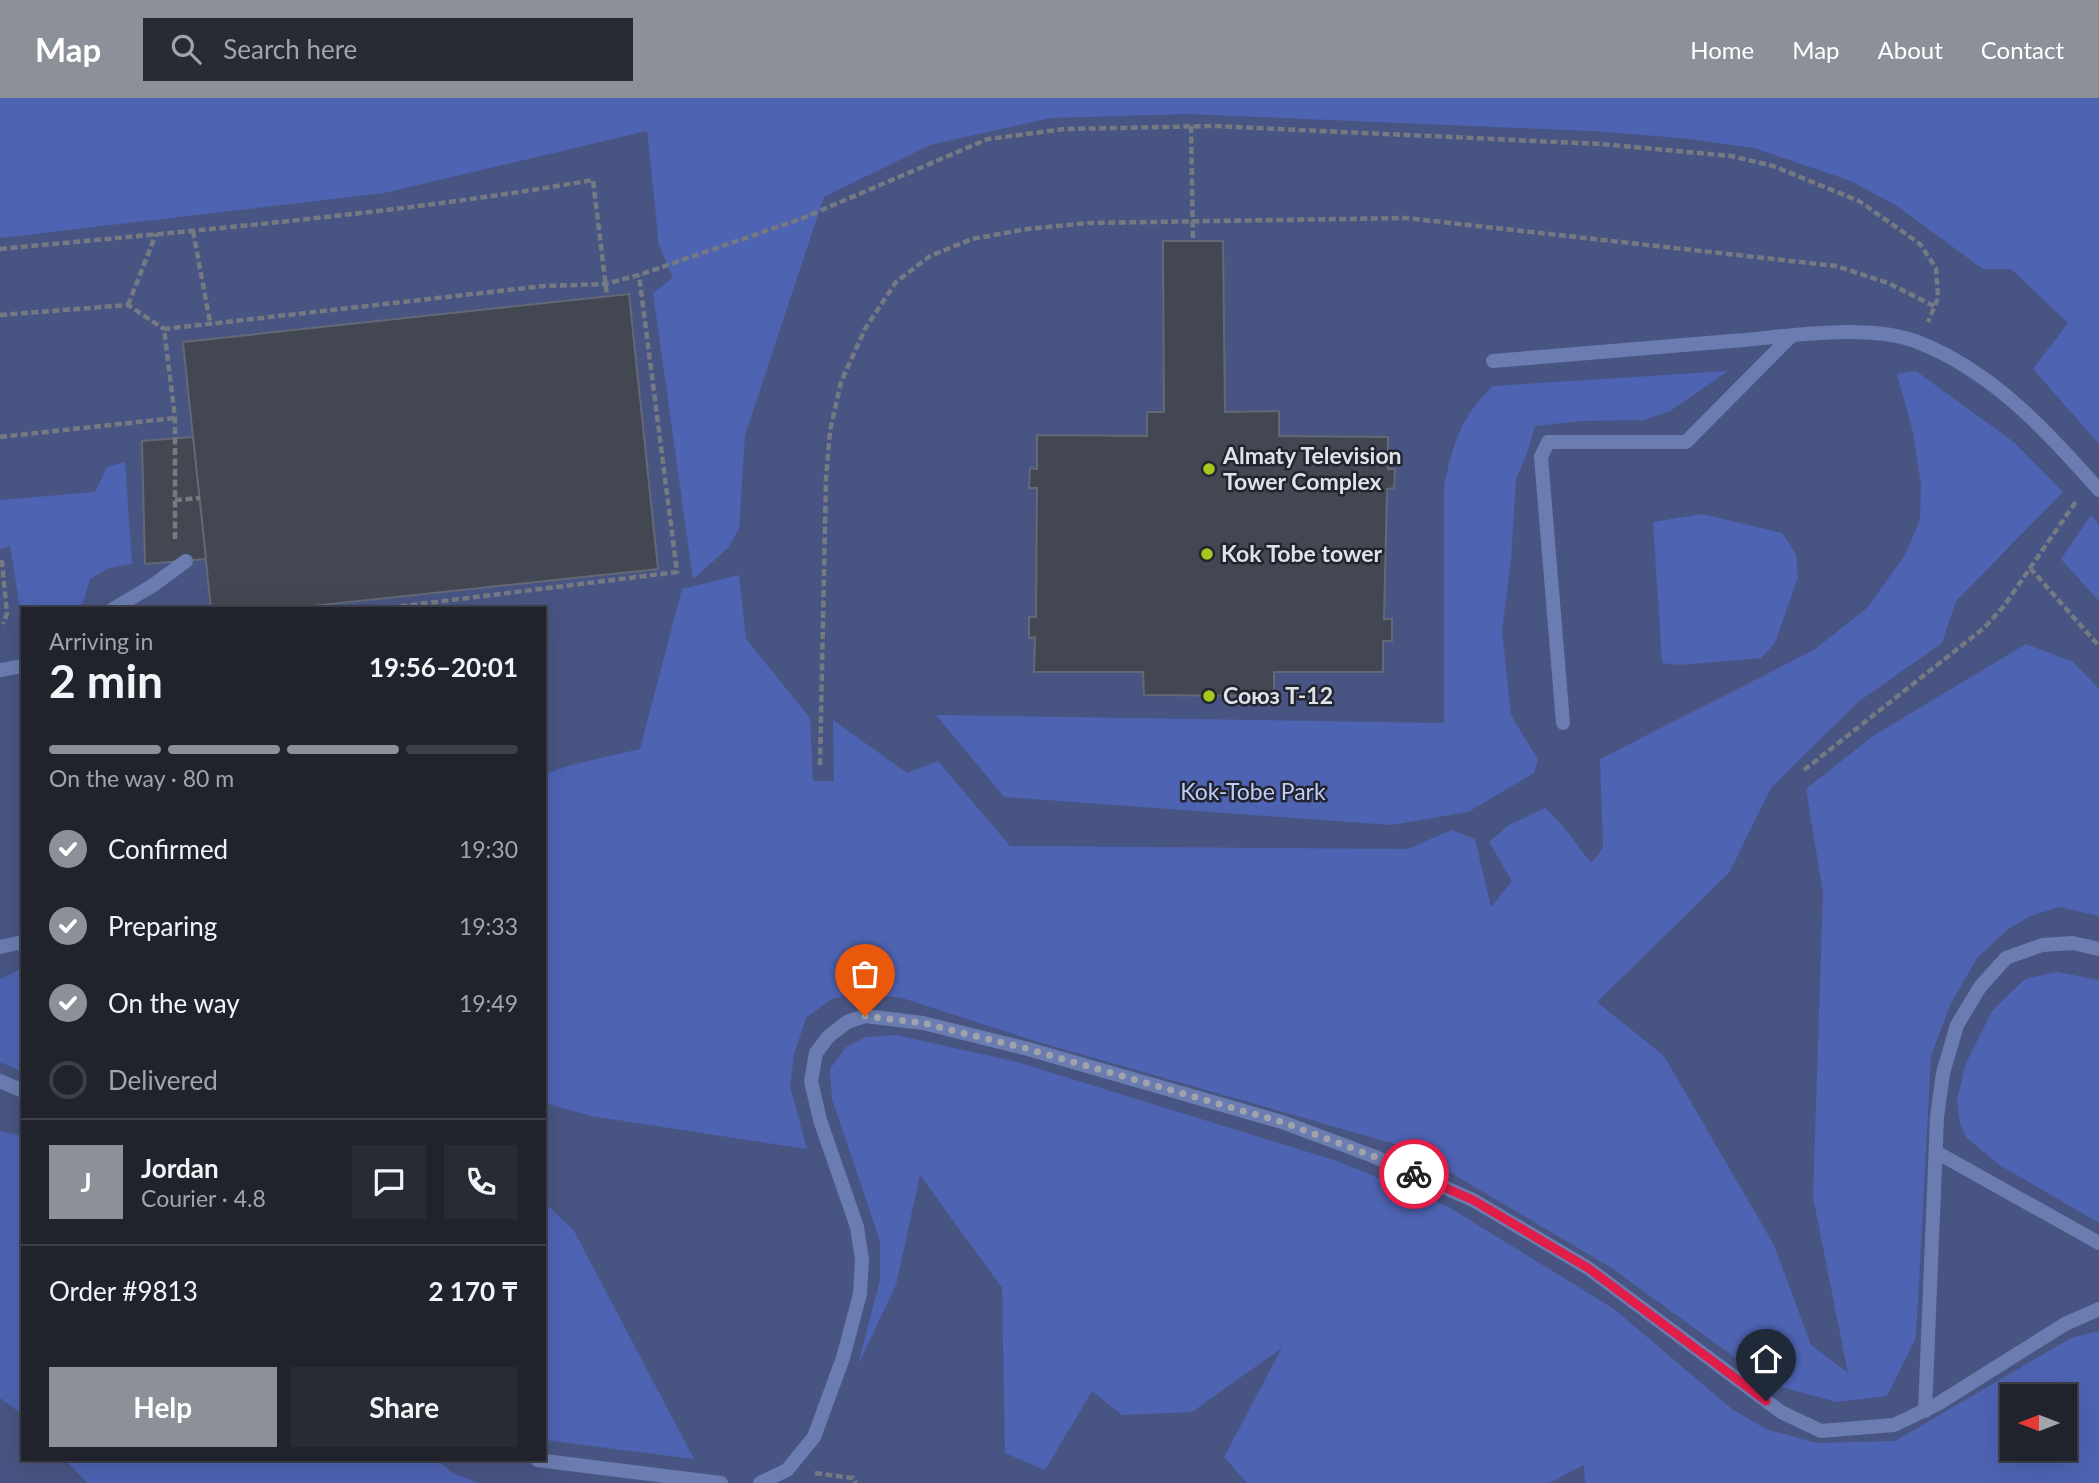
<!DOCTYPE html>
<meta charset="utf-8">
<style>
:root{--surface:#20232c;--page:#282b34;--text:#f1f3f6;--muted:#a2a4a9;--line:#3d4048;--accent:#8c9099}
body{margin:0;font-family:Lato,sans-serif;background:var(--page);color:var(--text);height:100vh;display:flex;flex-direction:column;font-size:26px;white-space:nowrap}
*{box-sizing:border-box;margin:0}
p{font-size:23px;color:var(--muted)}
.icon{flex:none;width:38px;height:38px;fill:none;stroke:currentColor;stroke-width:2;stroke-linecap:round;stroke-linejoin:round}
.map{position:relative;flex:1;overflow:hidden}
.drawer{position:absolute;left:21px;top:509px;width:525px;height:854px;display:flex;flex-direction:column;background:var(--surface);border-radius:0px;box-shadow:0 7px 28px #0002,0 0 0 2px var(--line)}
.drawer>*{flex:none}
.needle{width:46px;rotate:270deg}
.fabs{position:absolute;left:2000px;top:1286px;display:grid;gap:14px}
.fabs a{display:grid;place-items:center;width:77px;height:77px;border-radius:0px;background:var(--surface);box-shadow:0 7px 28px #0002,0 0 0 2px var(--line);font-size:35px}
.pin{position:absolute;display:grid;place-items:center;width:60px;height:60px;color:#fff;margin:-72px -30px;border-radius:50% 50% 50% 0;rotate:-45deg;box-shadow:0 0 7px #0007}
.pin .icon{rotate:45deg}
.courier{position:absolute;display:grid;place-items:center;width:70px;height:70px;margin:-35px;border:5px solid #e11d48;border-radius:50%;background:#fff;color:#222;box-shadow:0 2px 9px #0007}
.head em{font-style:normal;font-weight:700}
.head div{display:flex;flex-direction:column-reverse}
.head{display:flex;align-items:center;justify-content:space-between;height:119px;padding:0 28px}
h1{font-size:46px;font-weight:700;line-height:52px}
.bar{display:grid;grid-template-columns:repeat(4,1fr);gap:10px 7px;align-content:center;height:84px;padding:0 28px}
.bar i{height:9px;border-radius:5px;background:var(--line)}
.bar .active{background:var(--accent)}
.bar p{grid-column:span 4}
.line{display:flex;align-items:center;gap:18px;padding:0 28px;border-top:2px solid var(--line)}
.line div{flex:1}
.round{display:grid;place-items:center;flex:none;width:74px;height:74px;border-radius:0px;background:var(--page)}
ol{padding:0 28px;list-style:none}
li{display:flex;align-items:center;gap:21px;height:77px}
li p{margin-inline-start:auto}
li .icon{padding:7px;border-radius:50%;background:var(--accent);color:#fff;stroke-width:4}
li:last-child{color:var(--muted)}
li i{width:38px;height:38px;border:4px solid var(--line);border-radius:50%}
.action{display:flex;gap:14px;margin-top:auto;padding:14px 28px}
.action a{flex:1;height:80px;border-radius:0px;background:var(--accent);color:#fff;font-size:28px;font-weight:700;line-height:80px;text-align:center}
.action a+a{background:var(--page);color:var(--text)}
header{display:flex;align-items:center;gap:42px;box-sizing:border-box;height:98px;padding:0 35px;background:var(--accent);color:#fff}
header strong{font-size:33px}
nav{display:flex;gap:38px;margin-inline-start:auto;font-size:24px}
.search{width:490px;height:63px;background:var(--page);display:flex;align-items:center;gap:18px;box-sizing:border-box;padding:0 24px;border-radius:0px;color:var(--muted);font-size:26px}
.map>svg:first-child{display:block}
.green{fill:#485583;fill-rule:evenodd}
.forest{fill:#4e63b2;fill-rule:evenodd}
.building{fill:#434752;stroke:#636874;stroke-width:2}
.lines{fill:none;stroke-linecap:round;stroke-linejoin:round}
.path{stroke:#757982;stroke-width:4.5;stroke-dasharray:7 3.5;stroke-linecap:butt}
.lane{stroke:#6b7cb1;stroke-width:14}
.done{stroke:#a0a3ac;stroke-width:7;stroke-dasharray:0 12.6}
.route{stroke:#e11d48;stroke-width:9}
.poi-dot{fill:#a8c71c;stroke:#222530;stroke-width:2.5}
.labels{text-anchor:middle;stroke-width:5;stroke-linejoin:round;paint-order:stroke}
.poi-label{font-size:23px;font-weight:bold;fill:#dfe2e9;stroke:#222530;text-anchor:start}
.park-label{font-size:23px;fill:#bfcdf8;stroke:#222530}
</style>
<header>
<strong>Map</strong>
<div class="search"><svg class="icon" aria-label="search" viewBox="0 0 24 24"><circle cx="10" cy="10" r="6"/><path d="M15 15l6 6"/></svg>Search here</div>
<nav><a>Home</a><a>Map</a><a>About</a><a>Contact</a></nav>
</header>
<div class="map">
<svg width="2099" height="1385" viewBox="0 0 2099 1385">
<rect width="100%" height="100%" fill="#2b2f3a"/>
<path class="green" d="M0 0H2099V1385H0ZM23 511H544V1362H23ZM2012 1298H2065V1351H2012Z"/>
<g class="forest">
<polygon points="0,0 2099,0 2099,346 2033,271 2068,225 2011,171 1983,171 1897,108 1851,83 1754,50 1681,40 1592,33 1188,16 1051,20 930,47 824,99 745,337 739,431 728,450 693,481 653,195 673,180 659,147 647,33 384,95 0,140"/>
<path d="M1728 273 1670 313 1644 322 1582 323 1535 328 1526 358 1516 381 1511 463 1502 532 1511 617 1538 662 1534 675 1468 714 1391 727 1004 699 936 617 1444 625V388C1453 346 1461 318 1493 288Z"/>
<polygon points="1916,273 2015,345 2063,394 1956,503 1942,545 1858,604 1771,690 1729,775 1597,904 1664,958 1774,1147 1811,1247 1848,1275 1813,1099 1823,794 1806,691 1873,638 2026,546 2073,564 2099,591 2099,818 2059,809 2030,818 2007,832 1977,860 1950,907 1931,958 1916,1239 1887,1298 1837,1304 1773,1287 1610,1169 1409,1050 1038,944 902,900 857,894 830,902 806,920 794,956 790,989 807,1051 591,1018 544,1005 544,677 567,668 640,651 682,491 739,477 746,541 810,620 813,683 834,683 833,622 907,675 938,663 1010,748 1408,751 1451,732 1475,741 1491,809 1512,783 1489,744 1509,727 1545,710 1563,728 1591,765 1603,750 1600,661 1814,552 1867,510 1905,457 1920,422 1921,386 1913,334 1897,276"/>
<polygon points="125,364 132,466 109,470 90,481 83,505 70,511 23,511 22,522 10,448 0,451 0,402 95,394 107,369"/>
<polygon points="1702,416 1782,435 1796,456 1798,479 1775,545 1761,560 1680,567 1662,565 1653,424"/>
<polygon points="2091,417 2099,427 2099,503 2061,461"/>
<polygon points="23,870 23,974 0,964 0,881"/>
<polygon points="2057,874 2099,882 2099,1125 1998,1066 1966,1039 1960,1025 1957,1002 1966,965 1992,913 2025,881"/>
<path d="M896 937 1017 964 1337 1063 1447 1108 1614 1211 1732 1311 1766 1331 1816 1345 1895 1343 2071 1240 2099 1233V1385H1585L1584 1367 1549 1385H1247L1224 1359 1282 1250 1192 1314 1122 1317 1092 1293 1045 1372 1005 1355 1002 1190 920 1077 896 1187 858 1267 880 1182V1143L832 1001 830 971 846 949 866 939ZM2012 1298H2065V1351H2012Z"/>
<polygon points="0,1033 23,1038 23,1317 0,1300"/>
<polygon points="544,1104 574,1133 694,1361 544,1342"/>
<polygon points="65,1362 437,1362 453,1375 479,1385 87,1385"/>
</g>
<g class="building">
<polygon points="1163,143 1223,143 1225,314 1279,313 1279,338 1388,339 1388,371 1395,371 1394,390 1387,391 1384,521 1392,521 1392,543 1383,543 1383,574 1274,574 1274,598 1144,597 1143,574 1034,574 1035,539 1029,540 1029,519 1036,519 1037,390 1029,390 1030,370 1037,371 1037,337 1147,338 1147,314 1164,314"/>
<polygon points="629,196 658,471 284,511 211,511 183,244"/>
<polygon points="193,339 206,461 145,466 142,343"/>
</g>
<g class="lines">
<g class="path">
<polyline points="1191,28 1193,143"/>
<polyline points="193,133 210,224"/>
<path d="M0 151C198 132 397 116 593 82L607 198"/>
<polyline points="128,207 156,136"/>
<polyline points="0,217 128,207 164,231"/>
<polyline points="0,339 175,320"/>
<polyline points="175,402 200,400"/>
<polyline points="175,441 175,320 164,231 544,188 605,186 639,177 803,120 988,41 1065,31 1214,28 1601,46 1731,58 1773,68 1859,103 1920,146 1936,170 1938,200 1928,224"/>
<polyline points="0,464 2,464 7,516 3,526"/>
<polyline points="2030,470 2099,548"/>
<polyline points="379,511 677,474 639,177"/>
<polyline points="820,667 826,380 830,333 841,284 865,231 896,184 930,158 972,141 1027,131 1088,125 1406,120 1836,168 1888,185 1934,208"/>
<polyline points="1804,672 1984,530 2004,508 2077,402"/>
<polyline points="815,1375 853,1380 856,1385"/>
</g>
<g class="lane">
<path d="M1493 263C1572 256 1652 250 1731 243 1787 239 1869 224 1920 245 1993 274 2048 334 2099 392"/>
<polyline points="113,511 152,488 186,463"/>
<polyline points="0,572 23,568"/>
<polyline points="1563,625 1541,359 1548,344 1686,344 1790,239"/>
<polyline points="0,849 23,844"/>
<polyline points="0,983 23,993"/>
<polyline points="1936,1054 2099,1145"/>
<polyline points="1925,1313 1937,1019 1943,975 1957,927 1980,889 2006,860 2042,847 2073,845 2099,851"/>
<polyline points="537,1362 721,1385"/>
<polyline points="760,1385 787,1372 814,1339 843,1260 860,1196 862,1162 857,1129 820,1022 811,983 816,955 828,939 847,924 865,918 923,925 1028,951 1282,1024 1373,1058 1473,1102 1588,1170 1781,1314 1821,1333 1894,1327 1936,1307 2065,1226 2099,1211"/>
</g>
</g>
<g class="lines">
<polyline class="done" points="865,918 923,925 1028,951 1282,1024 1373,1058 1414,1076"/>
<polyline class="route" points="1414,1076 1473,1102 1588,1170 1766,1303"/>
</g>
<g class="poi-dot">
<circle cx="1209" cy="371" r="7"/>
<circle cx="1207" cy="456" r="7"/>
<circle cx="1209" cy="598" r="7"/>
</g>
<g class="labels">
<g class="poi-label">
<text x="1223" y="366">Almaty Television<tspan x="1223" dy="26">Tower Complex</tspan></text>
<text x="1221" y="464">Kok Tobe tower</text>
<text x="1223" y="606">Союз Т-12</text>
</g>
<g class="park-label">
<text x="1253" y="702">Kok-Tobe Park</text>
</g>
</g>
</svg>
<div class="fabs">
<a><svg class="needle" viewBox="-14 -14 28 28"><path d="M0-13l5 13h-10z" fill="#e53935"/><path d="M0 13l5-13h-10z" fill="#a2a4a9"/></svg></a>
</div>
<div class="pin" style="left:865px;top:918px;background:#ea580c"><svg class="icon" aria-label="bag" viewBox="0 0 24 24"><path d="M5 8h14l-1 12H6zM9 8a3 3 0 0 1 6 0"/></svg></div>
<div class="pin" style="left:1766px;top:1303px;background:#1f2937"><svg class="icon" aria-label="home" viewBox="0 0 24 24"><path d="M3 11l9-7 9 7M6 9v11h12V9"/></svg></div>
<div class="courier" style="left:1414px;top:1076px"><svg class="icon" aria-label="bike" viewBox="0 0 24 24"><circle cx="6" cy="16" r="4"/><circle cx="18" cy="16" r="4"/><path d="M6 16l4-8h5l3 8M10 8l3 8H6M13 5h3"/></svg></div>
<section class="drawer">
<div class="head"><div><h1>2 min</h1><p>Arriving in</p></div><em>19:56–20:01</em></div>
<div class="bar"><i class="active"></i><i class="active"></i><i class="active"></i><i></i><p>On the way · 80 m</p></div>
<ol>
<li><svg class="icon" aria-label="check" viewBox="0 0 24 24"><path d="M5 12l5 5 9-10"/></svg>Confirmed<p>19:30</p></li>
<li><svg class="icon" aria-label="check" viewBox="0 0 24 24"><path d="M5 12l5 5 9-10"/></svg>Preparing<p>19:33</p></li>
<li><svg class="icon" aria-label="check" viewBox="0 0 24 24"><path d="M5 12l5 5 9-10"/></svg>On the way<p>19:49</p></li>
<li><i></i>Delivered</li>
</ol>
<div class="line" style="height:126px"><b class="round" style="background:var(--accent);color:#fff">J</b><div><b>Jordan</b><p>Courier · 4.8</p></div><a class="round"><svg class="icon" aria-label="chat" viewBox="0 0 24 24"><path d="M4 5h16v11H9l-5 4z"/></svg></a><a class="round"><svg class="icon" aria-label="phone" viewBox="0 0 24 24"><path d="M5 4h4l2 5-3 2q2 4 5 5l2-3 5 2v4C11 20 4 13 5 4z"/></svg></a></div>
<div class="line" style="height:91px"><div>Order #9813</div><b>2 170 ₸</b></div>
<div class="action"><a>Help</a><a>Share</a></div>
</section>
</div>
